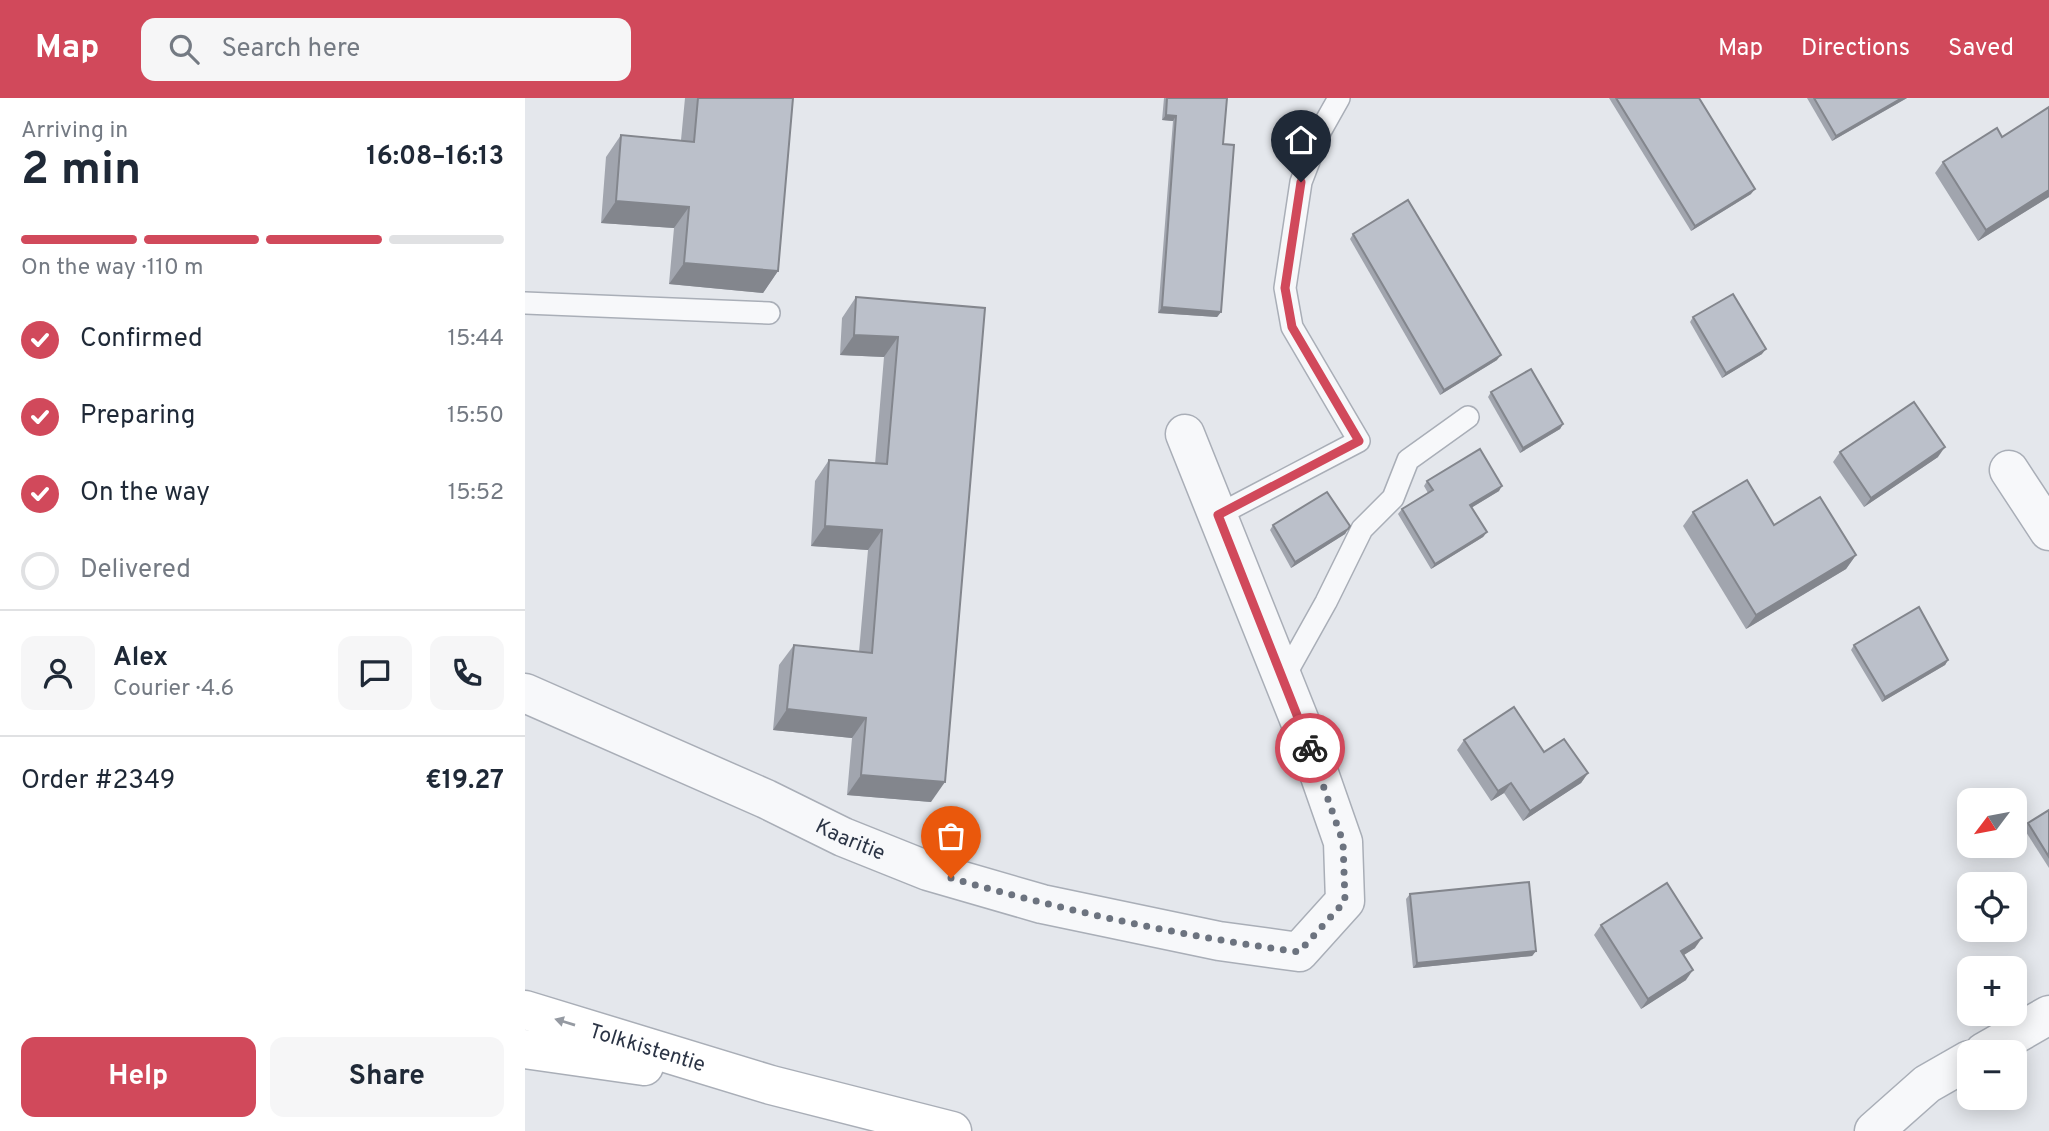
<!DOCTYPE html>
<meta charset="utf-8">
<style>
:root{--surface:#fff;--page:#f6f6f7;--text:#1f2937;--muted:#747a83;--line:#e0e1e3;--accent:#d1495b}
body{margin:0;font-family:Overpass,sans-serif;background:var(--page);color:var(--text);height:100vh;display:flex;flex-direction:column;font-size:26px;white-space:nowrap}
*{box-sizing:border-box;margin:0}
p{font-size:23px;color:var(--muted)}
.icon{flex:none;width:38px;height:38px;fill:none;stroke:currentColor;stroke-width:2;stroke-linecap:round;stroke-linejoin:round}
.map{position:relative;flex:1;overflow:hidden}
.panel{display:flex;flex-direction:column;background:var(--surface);width:525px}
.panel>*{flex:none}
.needle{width:46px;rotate:238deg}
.buttons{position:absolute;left:1432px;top:690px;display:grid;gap:14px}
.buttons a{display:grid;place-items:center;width:70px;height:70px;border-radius:14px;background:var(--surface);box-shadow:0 4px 18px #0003;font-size:35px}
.pin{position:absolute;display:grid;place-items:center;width:60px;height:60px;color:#fff;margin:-72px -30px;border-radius:50% 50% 50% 0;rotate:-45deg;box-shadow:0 0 7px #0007}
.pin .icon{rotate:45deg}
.courier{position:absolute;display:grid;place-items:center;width:70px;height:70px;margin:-35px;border:5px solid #d1495b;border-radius:50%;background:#fff;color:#222;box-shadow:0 2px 9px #0007}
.headline em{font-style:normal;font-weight:700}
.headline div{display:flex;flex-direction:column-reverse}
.headline{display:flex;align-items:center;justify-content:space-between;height:119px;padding:0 21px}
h1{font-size:46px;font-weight:700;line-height:52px}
.bar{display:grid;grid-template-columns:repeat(4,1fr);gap:10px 7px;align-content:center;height:84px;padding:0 21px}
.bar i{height:9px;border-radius:5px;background:var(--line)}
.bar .on{background:var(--accent)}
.bar p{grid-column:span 4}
.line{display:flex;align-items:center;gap:18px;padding:0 21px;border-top:2px solid var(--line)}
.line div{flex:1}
.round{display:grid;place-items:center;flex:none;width:74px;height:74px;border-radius:14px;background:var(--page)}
ol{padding:0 21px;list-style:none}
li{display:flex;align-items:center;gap:21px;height:77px}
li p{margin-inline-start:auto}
li .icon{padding:7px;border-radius:50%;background:var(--accent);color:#fff;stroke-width:4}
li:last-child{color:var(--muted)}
li i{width:38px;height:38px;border:4px solid var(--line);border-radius:50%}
.action{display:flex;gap:14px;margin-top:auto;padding:14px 21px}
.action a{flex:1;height:80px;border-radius:14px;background:var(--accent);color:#fff;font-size:28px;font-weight:700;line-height:80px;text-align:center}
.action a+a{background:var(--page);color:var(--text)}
header{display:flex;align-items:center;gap:42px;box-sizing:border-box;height:98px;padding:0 35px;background:var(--accent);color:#fff}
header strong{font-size:33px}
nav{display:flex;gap:38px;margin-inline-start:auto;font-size:24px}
.search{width:490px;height:63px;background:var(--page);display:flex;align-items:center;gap:18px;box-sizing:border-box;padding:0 24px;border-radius:14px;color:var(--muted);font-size:26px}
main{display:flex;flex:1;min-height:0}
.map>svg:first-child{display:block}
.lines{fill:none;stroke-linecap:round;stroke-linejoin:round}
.lane-casing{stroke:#a9aeb7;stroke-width:24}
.street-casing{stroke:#a9aeb7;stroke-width:41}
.secondary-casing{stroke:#a9aeb7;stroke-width:41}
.lane{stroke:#f7f8fa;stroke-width:21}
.street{stroke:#f7f8fa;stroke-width:38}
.secondary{stroke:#fff;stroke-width:38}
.wall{fill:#a1a5ae}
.shaded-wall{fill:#83868d}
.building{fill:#bbc0ca;stroke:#83868d;stroke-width:2}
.oneway{fill:#959aa2}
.done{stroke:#6c737f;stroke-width:7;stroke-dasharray:0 12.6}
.route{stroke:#d1495b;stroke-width:9}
.labels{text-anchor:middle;stroke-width:6;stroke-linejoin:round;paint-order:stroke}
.street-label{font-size:21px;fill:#2b3445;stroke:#f4f6f9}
</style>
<header>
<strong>Map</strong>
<div class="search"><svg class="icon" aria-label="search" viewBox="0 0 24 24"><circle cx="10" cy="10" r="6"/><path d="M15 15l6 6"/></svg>Search here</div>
<nav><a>Map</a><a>Directions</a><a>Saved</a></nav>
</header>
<main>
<section class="panel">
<div class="headline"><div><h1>2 min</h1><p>Arriving in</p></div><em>16:08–16:13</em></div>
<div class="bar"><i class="on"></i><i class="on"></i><i class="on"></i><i></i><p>On the way · 110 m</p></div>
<ol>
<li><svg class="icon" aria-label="check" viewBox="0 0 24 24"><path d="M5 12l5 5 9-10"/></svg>Confirmed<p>15:44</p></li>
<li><svg class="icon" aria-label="check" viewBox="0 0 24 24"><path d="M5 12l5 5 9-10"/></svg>Preparing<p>15:50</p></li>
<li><svg class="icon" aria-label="check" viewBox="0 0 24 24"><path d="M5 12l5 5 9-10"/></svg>On the way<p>15:52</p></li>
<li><i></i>Delivered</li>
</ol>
<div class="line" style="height:126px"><a class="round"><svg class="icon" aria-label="person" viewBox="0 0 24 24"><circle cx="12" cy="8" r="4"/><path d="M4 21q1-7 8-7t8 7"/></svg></a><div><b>Alex</b><p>Courier · 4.6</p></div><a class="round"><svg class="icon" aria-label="chat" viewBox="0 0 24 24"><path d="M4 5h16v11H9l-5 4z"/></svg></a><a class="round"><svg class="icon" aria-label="phone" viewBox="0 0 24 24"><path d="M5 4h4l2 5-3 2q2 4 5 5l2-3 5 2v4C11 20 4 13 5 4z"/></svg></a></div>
<div class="line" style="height:91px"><div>Order #2349</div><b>€19.27</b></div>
<div class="action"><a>Help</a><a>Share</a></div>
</section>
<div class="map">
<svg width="1524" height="1033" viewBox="0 0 1524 1033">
<rect width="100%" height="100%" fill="#e4e7ec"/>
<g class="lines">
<g class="lane-casing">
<g id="lane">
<polyline points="0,205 244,215"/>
<polyline points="693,417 834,343 767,229 760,190 776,84 796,32 814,0"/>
<polyline points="758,581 801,504 837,431 868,400 883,362 943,319"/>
</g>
</g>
<g class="street-casing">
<g id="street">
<polyline points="1484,372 1524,433"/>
<path id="s1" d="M0 595 241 701 318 739 403 773 517 806 694 843 774 854 820 803 818 744 782 641 660 336"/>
<polyline points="1459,954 1524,917"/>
<polyline points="1349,1033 1402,986 1444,962"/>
</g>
</g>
<g class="secondary-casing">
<g id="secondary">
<path id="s2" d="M0 912 246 987 427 1033"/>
<polyline points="0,951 119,968"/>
</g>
</g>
<use href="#lane" class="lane"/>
<use href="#street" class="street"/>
<use href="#secondary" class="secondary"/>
</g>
<g class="wall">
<polygon points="160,0 268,0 253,173 238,195 144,186 149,130 76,125 81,59 96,37 156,42"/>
<polygon points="639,0 702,0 698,46 696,214 692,219 633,215 648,23 637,22"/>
<polygon points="1084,0 1174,0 1226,96 1166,133"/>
<polygon points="1282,0 1382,0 1307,43"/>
<polygon points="1524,9 1524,99 1453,143 1410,75 1418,64 1477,39"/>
<polygon points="828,136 972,262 915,297 825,141"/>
<polygon points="331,199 460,210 406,704 322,697 327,640 248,632 254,567 269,547 334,554 343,452 286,448 290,383 304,362 350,366 359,259 315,257 317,220"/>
<polygon points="1168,219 1237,256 1197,280 1165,224"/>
<polygon points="966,294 1038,326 1035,331 995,355 963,299"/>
<polygon points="1315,354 1413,359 1339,409 1308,364"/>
<polygon points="902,383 974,393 946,410 962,434 958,439 906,471 873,416 877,411 903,395 899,388"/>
<polygon points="1168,414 1249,427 1331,457 1321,471 1221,531 1158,428"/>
<polygon points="748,427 823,431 820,436 766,470 745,432"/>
<polygon points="1329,547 1423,562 1420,567 1357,604 1326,552"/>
<polygon points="939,642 1019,654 1063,675 1056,685 998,723 979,695 966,703 932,652"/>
<polygon points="1524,712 1524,770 1499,731 1503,725"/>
<polygon points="885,796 1011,853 1007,858 888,870 881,801"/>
<polygon points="1076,827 1170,850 1159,857 1161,882 1116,911 1069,837"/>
</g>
<g class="shaded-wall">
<polygon points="1377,0 1382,0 1307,43 1311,38"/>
<polygon points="641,17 651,18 648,23 637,22"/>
<polygon points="1230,91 1226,96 1166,133 1170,128"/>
<polygon points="1524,92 1524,99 1453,143 1461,132"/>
<polygon points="91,103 164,109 149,130 76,125"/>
<polygon points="159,165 253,173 238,195 144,186"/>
<polygon points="637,209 696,214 692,219 633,215"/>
<polygon points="329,237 373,239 359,259 315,257"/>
<polygon points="1241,251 1237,256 1197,280 1201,275"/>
<polygon points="976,257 972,262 915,297 919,292"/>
<polygon points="1038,326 1035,331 995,355 998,350"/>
<polygon points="1420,349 1413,359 1339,409 1346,400"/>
<polygon points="977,388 974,393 941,413 945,407"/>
<polygon points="300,428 357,432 343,452 286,448"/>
<polygon points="823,431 820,436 766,470 770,464"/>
<polygon points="962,434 958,439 906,471 910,466"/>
<polygon points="1331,457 1321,471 1221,531 1231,517"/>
<polygon points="1423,562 1420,567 1357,604 1360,599"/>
<polygon points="262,611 341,620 327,640 248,632"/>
<polygon points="1063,675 1056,685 998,723 1005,713"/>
<polygon points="336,677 420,684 406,704 322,697"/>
<polygon points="986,685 979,695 966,703 973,693"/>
<polygon points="1177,840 1170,850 1149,863 1156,853"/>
<polygon points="1011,853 1007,858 888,870 892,865"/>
<polygon points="1168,872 1161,882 1116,911 1123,901"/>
</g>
<g class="building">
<polygon points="173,0 268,0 253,173 159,165 164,109 91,103 96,37 169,44"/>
<polygon points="642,0 702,0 698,46 709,47 696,214 637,209 651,18 641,17"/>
<polygon points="1091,0 1174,0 1230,91 1170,128"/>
<polygon points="1289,0 1377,0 1311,38"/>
<polygon points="1524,9 1524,92 1461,132 1418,64 1472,30 1477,39"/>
<polygon points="883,102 976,257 919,292 828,136"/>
<polygon points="1208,196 1241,251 1201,275 1168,219"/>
<polygon points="331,199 460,210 420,684 336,677 341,620 262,611 269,547 347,555 357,432 300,428 304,362 362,366 373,239 329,237"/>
<polygon points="1006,271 1038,326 998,350 966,294"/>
<polygon points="1389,304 1420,349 1346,400 1315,354"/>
<polygon points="955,351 977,388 945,407 962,434 910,466 877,411 908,392 902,383"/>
<polygon points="1222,382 1249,427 1295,399 1331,457 1231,517 1168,414"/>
<polygon points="802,394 825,428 823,431 770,464 748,427"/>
<polygon points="1394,509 1423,562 1360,599 1329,547"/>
<polygon points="989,609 1019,654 1039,641 1063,675 1005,713 986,685 973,693 939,642"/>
<polygon points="1524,712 1524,759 1503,725"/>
<polygon points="1004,784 1011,853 892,865 885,796"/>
<polygon points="1142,785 1177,840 1156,853 1168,872 1123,901 1076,827"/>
</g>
<defs><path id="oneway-solid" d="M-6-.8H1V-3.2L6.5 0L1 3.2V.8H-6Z" transform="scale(1.75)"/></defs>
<use class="oneway" href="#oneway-solid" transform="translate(40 924) rotate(-163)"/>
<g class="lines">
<path class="done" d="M426 780C540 813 656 838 774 854L820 803 818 744 785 650"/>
<polyline class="route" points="776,84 760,190 767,229 834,343 693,417 785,650"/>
</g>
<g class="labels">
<g class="street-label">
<text dy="7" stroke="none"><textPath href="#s1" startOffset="357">Kaaritie</textPath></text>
<text dy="7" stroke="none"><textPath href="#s2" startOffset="128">Tolkkistentie</textPath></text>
</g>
</g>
</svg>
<div class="buttons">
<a><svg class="needle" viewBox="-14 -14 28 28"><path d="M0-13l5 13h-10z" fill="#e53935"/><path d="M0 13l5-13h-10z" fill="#747a83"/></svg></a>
<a><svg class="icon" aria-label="locate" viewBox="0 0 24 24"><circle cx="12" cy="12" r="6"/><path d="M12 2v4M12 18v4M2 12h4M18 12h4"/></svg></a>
<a>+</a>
<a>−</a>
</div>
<div class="pin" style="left:426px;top:780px;background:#ea580c"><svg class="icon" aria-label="bag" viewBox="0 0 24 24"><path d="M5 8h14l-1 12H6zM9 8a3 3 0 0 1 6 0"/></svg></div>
<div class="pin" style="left:776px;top:84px;background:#1f2937"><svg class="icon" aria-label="home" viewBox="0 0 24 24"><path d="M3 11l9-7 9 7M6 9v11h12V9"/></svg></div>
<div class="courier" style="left:785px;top:650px"><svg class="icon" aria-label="bike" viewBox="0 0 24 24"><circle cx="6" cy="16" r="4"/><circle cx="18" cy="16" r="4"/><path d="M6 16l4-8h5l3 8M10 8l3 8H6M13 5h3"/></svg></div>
</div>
</main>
